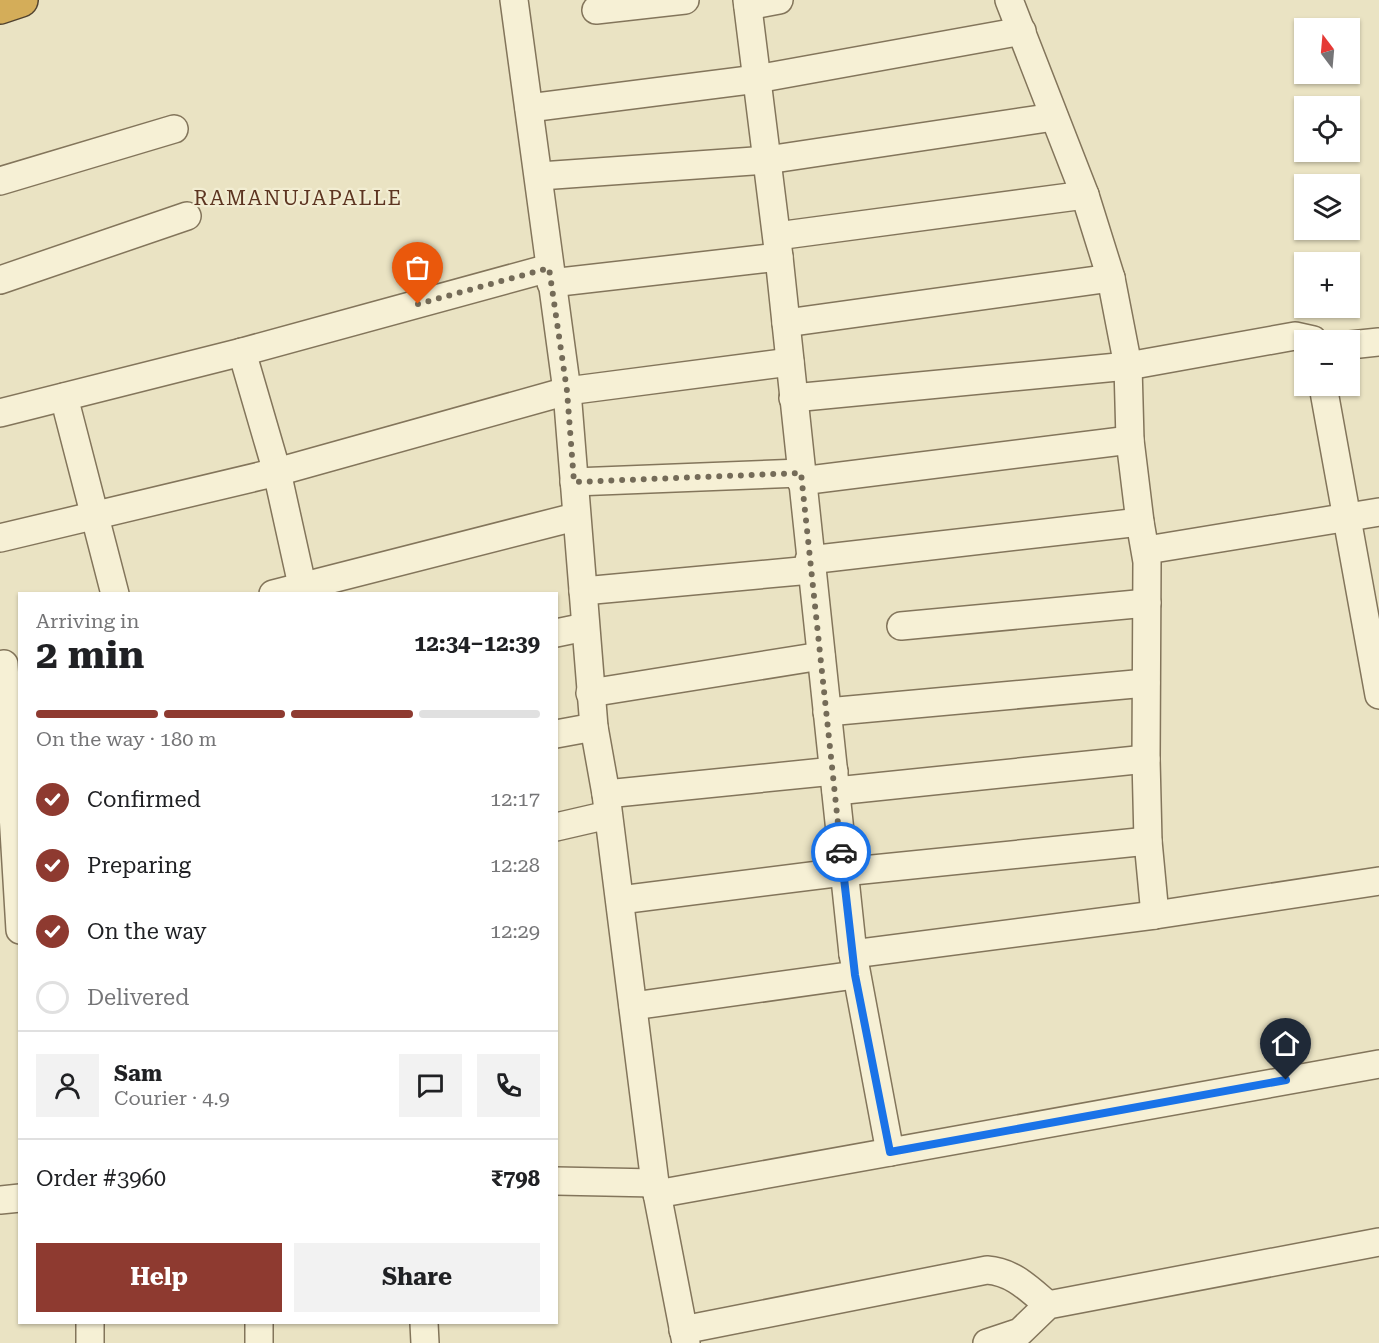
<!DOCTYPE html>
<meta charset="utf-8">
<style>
:root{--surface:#fff;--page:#f2f2f2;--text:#202124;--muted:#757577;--line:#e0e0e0;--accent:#8e3a30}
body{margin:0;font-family:"Roboto Serif",serif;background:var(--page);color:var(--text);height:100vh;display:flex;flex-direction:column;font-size:22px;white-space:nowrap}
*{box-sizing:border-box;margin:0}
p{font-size:20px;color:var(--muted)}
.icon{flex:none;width:33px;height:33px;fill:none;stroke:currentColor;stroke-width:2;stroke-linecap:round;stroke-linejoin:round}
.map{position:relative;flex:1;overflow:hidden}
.details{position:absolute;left:18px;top:592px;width:540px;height:732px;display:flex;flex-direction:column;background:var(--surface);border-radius:0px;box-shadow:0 2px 4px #0004}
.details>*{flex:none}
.needle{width:39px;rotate:344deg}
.tools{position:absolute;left:1294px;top:18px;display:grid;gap:12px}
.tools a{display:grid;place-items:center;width:66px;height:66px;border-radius:0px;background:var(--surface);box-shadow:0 2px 4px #0004;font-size:30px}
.pin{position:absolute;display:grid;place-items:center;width:51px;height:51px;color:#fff;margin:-62px -26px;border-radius:50% 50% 50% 0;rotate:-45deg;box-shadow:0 0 6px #0007}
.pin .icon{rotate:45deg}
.courier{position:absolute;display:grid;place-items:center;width:60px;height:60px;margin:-30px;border:4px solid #1a73e8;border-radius:50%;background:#fff;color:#222;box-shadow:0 2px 8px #0007}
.head em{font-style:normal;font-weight:700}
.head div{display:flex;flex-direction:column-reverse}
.head{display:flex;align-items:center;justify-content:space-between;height:102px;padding:0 18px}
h1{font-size:39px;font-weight:700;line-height:45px}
.bar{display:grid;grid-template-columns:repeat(4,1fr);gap:9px 6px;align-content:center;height:72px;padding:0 18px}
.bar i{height:8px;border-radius:4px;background:var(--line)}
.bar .on{background:var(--accent)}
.bar p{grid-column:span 4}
.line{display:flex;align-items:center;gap:15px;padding:0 18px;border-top:2px solid var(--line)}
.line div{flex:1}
.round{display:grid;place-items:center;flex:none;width:63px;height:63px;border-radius:0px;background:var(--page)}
ol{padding:0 18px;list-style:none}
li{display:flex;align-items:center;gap:18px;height:66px}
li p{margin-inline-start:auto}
li .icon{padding:6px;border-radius:50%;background:var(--accent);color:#fff;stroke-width:4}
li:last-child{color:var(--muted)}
li i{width:33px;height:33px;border:3px solid var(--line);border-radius:50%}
.cta{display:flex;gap:12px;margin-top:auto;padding:12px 18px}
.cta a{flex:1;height:69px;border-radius:0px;background:var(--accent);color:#fff;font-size:24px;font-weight:700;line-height:69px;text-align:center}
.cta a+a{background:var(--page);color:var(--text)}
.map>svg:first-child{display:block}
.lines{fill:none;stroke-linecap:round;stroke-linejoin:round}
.minor-casing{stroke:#83755b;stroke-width:30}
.highway-casing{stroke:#51432f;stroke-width:36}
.minor{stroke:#f6f0d5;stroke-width:27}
.highway{stroke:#d4ad59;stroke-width:33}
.done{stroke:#746b58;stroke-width:6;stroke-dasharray:0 10.8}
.route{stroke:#1a73e8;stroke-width:8}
.labels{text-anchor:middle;stroke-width:4.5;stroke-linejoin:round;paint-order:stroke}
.quarter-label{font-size:21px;letter-spacing:1.5px;fill:#5d3521;stroke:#f2edd2}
</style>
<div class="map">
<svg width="1379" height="1343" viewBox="0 0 1379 1343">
<rect width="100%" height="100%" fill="#eae3c3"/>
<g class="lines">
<g class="minor-casing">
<g id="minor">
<polyline points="514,0 567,391 594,727 606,794 655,1183 686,1343"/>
<polyline points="747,0 779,257 853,954 890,1152"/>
<polyline points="1009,0 1085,195 1111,278 1128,366 1130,440 1140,522 1147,562 1146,759 1148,841 1155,915"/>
<polyline points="748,6 779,0"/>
<polyline points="596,10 685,0"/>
<polyline points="529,108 757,79 1022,31"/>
<polyline points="540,176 767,160 1054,117"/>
<polyline points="0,181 174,129"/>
<polyline points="777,236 1085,195"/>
<polyline points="0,280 187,216"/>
<polyline points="551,283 779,257"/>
<polyline points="786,323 1111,278"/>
<polyline points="1350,345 1379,342"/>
<polyline points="242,352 277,472 304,594"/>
<polyline points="1323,386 1379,695"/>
<polyline points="64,397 115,594"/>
<polyline points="793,398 1128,366 1295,336 1313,340"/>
<polyline points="0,413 242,352 549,268"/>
<polyline points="801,481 1130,440"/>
<polyline points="574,482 801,473"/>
<polyline points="0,538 277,472 567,391 790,362"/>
<polyline points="1147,550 1379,512"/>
<polyline points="809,560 1140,522"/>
<polyline points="583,591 811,570"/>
<polyline points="273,594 575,517"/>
<polyline points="901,626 1147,603"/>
<polyline points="556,633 585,627"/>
<polyline points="4,664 20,930"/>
<polyline points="590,693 821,656"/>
<polyline points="827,712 1146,683"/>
<polyline points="556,734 594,727"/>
<polyline points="836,791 1146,759"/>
<polyline points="606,794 834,771"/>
<polyline points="556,827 608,815"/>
<polyline points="620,900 843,872 1148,841"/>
<polyline points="853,954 1155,915 1379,881"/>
<polyline points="633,1006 855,975"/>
<polyline points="556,1181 655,1183"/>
<polyline points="657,1194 1379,1064"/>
<polyline points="0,1200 20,1198"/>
<polyline points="90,1323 90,1343"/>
<polyline points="259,1323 259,1343"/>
<polyline points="424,1323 425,1343"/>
<path d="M683 1330 987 1270C1013 1272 1028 1288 1048 1305"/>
<polyline points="987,1343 1020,1332 1048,1305 1379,1242"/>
</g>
</g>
<g class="highway-casing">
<polyline id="highway" points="0,7 21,0"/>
</g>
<use href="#minor" class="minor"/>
<use href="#highway" class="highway"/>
</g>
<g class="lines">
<polyline class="done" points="418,304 549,268 567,391 574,482 801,473 841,852"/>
<polyline class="route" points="841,852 855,975 890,1152 1286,1080"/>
</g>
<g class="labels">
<g class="quarter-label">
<text x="298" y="205">RAMANUJAPALLE</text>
</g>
</g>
</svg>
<div class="tools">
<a><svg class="needle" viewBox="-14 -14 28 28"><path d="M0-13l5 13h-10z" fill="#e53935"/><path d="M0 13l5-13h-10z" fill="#757577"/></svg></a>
<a><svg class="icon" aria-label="locate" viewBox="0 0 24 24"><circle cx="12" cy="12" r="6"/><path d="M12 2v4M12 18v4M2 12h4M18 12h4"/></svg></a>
<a><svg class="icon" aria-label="layers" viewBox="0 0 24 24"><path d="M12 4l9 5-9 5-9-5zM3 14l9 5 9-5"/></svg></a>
<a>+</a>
<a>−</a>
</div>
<div class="pin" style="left:418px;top:304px;background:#ea580c"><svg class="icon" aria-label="bag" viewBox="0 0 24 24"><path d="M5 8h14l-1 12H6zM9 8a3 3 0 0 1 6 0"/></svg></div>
<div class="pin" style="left:1286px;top:1080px;background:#1f2937"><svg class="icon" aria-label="home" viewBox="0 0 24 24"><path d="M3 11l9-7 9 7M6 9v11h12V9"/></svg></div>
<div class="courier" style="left:841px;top:852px"><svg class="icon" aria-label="car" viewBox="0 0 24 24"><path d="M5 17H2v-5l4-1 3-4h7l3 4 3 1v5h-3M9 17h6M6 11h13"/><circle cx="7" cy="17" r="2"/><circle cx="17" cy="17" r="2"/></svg></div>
<section class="details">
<div class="head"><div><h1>2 min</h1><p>Arriving in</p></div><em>12:34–12:39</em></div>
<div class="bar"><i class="on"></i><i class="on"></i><i class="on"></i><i></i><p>On the way · 180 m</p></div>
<ol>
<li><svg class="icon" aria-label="check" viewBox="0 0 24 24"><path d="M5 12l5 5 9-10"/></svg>Confirmed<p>12:17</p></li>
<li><svg class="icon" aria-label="check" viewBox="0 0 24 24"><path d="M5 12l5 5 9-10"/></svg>Preparing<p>12:28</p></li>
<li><svg class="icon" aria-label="check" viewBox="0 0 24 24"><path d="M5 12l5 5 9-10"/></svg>On the way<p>12:29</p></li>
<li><i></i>Delivered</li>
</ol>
<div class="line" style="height:108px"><a class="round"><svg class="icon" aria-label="person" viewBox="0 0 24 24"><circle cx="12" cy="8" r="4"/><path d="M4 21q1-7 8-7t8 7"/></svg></a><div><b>Sam</b><p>Courier · 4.9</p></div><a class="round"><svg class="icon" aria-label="chat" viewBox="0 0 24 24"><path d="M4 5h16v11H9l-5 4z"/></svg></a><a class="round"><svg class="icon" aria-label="phone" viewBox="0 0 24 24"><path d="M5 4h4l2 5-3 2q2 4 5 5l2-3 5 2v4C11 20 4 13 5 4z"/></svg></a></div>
<div class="line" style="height:78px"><div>Order #3960</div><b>₹798</b></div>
<div class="cta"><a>Help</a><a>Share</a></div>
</section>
</div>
